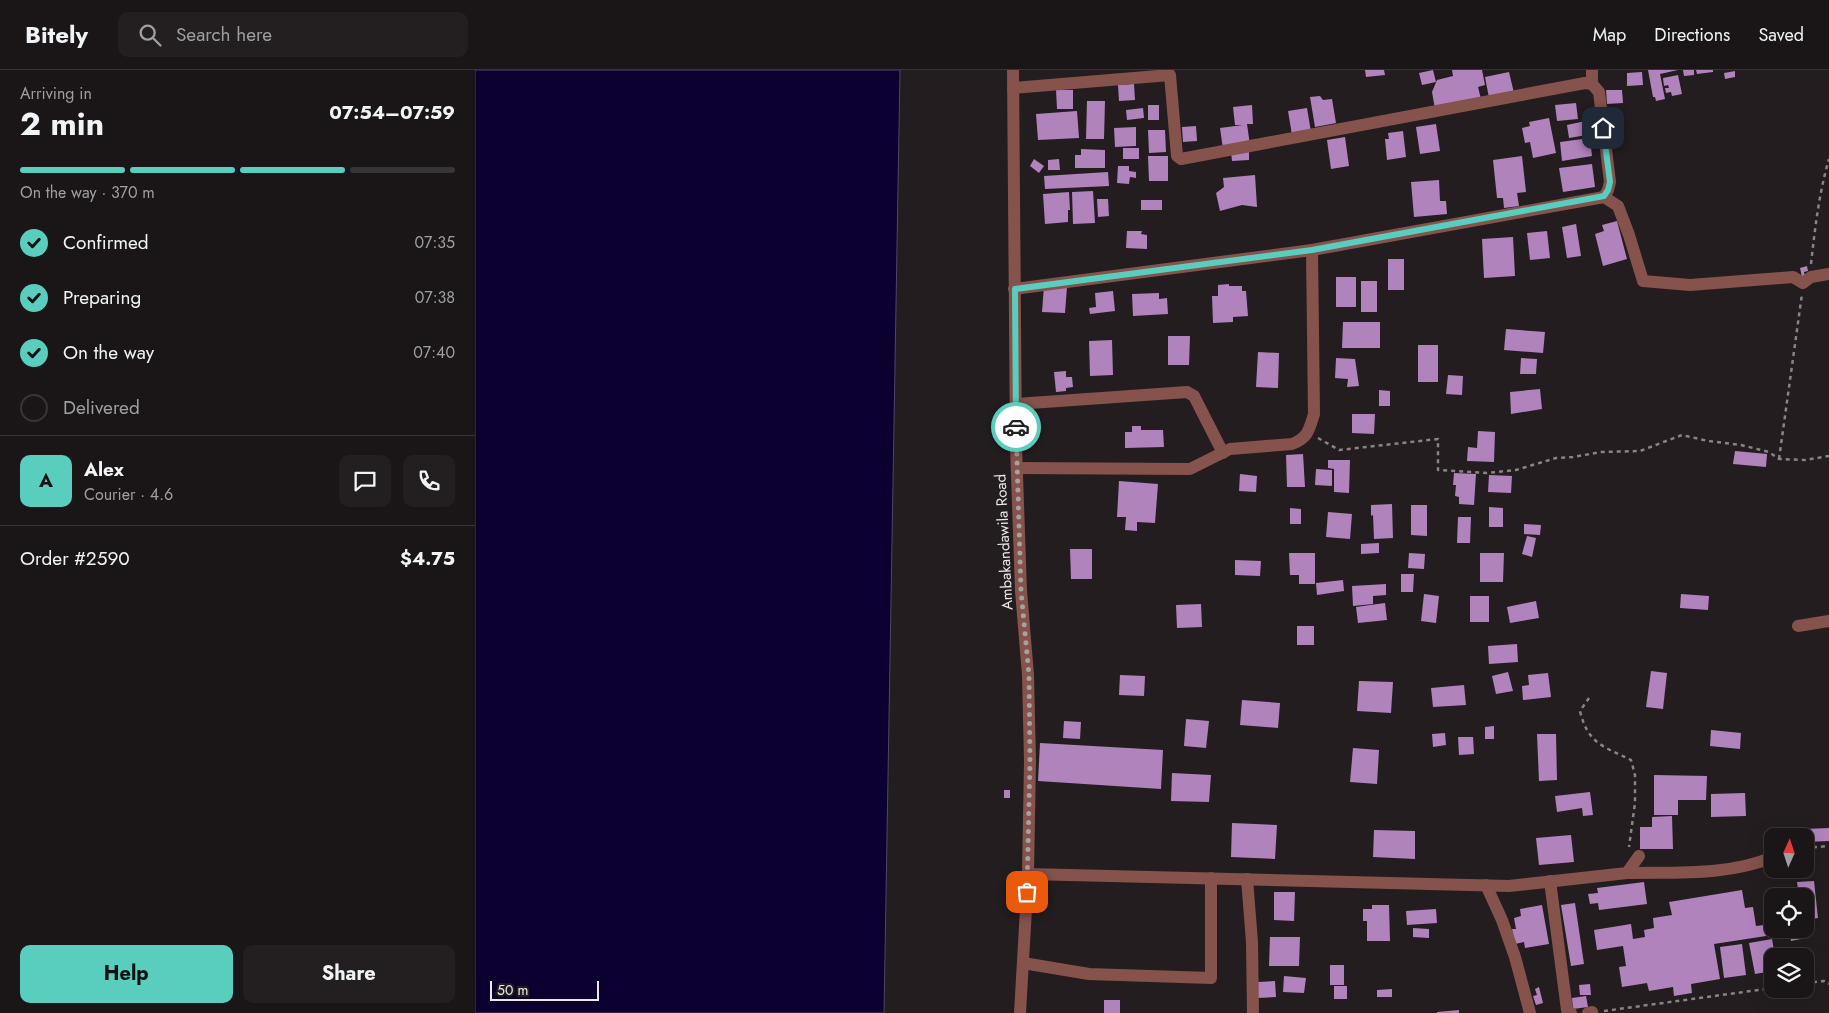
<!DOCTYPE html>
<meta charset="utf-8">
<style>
:root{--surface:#1a1617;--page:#231f20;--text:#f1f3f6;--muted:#9f9fa1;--line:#383536;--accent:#59cebe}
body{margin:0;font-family:Jost,sans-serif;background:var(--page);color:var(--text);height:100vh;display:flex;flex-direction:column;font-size:19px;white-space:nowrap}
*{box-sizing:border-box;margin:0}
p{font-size:16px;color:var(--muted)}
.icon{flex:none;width:28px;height:28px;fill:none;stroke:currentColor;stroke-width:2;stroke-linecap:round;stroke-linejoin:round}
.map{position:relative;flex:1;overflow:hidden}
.sheet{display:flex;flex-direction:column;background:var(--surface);width:475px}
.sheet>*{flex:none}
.needle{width:32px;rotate:3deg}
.controls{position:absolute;left:1289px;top:758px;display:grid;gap:10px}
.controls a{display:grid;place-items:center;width:50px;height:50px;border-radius:10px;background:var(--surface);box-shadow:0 5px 20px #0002,0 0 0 1px var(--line);font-size:25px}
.scale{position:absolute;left:15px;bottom:12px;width:109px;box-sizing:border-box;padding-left:5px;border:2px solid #ece8e9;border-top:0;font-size:14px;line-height:18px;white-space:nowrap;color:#ece8e9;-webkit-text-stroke:4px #231d1f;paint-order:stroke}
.pin{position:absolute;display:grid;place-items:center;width:42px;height:42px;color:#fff;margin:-21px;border-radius:10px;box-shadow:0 2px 8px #0006}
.courier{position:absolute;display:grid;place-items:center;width:50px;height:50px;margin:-25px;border:4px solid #59cebe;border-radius:50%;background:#fff;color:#222;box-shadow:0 1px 6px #0007}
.head em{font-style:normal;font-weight:700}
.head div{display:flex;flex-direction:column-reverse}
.head{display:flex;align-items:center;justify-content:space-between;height:85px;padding:0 20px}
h1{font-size:32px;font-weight:700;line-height:38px}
.bar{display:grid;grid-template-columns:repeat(4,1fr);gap:8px 5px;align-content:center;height:60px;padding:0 20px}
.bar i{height:6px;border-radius:4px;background:var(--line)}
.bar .active{background:var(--accent)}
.bar p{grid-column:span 4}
.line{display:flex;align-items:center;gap:12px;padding:0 20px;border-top:1px solid var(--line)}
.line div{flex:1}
.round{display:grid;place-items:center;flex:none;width:52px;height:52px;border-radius:10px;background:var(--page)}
ol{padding:0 20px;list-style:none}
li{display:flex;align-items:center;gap:15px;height:55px}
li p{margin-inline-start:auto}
li .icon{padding:5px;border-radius:50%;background:var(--accent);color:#111;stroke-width:4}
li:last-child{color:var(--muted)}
li i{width:28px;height:28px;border:2px solid var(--line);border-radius:50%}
.button{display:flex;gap:10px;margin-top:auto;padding:10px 20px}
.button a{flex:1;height:58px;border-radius:10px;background:var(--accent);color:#111;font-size:20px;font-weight:700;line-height:58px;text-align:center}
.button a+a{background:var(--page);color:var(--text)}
header{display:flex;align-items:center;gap:30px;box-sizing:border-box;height:70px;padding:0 25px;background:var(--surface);border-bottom:1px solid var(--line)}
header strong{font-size:24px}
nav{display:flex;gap:28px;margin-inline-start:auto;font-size:18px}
.search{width:350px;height:45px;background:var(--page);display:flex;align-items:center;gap:12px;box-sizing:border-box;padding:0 18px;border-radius:10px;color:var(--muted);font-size:19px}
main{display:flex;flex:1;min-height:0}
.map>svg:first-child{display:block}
.water{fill:#0c0031;stroke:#4f4668}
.building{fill:#b183bd}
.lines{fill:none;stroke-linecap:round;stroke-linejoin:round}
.path{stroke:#898486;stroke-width:2.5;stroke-dasharray:4 4;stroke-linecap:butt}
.minor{stroke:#85524c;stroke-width:12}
.done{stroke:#a6a1a2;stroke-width:5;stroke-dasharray:0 9}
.route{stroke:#59cebe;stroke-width:6}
.labels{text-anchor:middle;stroke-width:5;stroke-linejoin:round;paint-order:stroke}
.street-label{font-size:15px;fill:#ece8e9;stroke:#231d1f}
</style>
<header>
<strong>Bitely</strong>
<div class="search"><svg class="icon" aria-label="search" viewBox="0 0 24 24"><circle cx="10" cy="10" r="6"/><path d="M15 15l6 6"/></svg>Search here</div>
<nav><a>Map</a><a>Directions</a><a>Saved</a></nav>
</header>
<main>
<section class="sheet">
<div class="head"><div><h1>2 min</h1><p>Arriving in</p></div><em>07:54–07:59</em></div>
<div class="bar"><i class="active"></i><i class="active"></i><i class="active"></i><i></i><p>On the way · 370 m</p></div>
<ol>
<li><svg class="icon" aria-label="check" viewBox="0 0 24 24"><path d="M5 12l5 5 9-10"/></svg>Confirmed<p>07:35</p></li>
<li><svg class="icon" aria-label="check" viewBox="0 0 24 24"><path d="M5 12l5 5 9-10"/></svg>Preparing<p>07:38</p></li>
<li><svg class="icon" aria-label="check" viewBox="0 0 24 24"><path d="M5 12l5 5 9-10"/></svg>On the way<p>07:40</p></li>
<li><i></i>Delivered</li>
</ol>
<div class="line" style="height:90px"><b class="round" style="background:var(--accent);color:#111">A</b><div><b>Alex</b><p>Courier · 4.6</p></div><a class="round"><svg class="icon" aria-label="chat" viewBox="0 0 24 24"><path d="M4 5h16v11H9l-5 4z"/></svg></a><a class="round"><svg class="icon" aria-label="phone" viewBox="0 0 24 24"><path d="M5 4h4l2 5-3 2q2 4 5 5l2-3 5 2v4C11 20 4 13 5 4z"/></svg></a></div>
<div class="line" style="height:65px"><div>Order #2590</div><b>$4.75</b></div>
<div class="button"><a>Help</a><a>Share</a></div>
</section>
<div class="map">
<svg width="1354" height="943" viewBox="0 0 1354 943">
<rect width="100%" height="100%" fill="#231d1f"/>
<polygon class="water" points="0,0 425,0 409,943 0,943"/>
<g class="building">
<polygon points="890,0 909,0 910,5 891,7"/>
<polygon points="958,0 961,12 947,15 944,3"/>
<polygon points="977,0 1007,0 1010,15 1003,17 1006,29 960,39 957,22 962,10 978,6"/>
<polygon points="1173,0 1203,0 1185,4 1190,29 1181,31 1180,27 1178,27"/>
<polygon points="1208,0 1219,0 1219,5 1209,6"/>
<polygon points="1221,0 1238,0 1238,2 1222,4"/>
<polygon points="1260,1 1260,7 1250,9 1249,3"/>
<polygon points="1034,2 1039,23 1014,28 1010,7"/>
<polygon points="1167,2 1168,15 1152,16 1152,3"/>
<polygon points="1203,5 1207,24 1197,26 1196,22 1191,23 1190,18 1194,18 1193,15 1189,16 1188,8"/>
<polygon points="659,14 660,30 644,31 643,15"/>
<polygon points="581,20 598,20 598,39 582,39"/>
<polygon points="1131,20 1147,20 1148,33 1132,34"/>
<polygon points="845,26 848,30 857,29 861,53 840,57 835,27"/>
<polygon points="612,31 630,31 629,69 611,69"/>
<polygon points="1101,33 1103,49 1082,51 1080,35"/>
<rect x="673" y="35" width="11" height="15"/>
<polygon points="777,35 778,54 772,54 775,75 748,79 745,58 768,55 760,55 758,37"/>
<polygon points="668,38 669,48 652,50 651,40"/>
<polygon points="832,38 836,62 817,65 813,41"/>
<polygon points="602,41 604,68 563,70 561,44"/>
<polygon points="1074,48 1081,83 1058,88 1055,72 1050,73 1047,58 1055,56 1054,52"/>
<polygon points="1115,50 1118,64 1094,68 1092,55"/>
<polygon points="961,54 965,81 945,84 941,57"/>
<polygon points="721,56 722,71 708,72 707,57"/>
<polygon points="661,57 661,76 640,77 639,58"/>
<polygon points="673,60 690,60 691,82 674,83"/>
<polygon points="928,61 931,87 912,90 910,69 914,69 913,63"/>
<polygon points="870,67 874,96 856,99 852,70"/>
<polygon points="1115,68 1117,86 1087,91 1085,72"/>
<rect x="648" y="78" width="16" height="11"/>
<polygon points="606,79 630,80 630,98 600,98 600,85 606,85"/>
<polygon points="774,80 774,90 757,91 756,81"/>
<polygon points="673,86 693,86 693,111 674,111"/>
<polygon points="1047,86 1051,122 1042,123 1044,136 1029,138 1028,128 1022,128 1018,90"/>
<polygon points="559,89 569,96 564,103 555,96"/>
<polygon points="584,89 585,100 573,100 573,90"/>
<polygon points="1117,94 1120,117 1088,122 1084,98"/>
<polygon points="643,96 654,96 654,101 661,102 661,108 655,107 654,114 642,113"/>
<polygon points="633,102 634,116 570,119 569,106"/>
<polygon points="780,105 782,137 767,135 745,141 741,123 749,117 748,108"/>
<polygon points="964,110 965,131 971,131 972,144 939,147 936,112"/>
<polygon points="618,121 620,153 598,154 597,122"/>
<polygon points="594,122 595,140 593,140 593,152 570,154 568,124"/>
<polygon points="622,129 633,129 634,146 623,147"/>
<rect x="666" y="130" width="21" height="10"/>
<polygon points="1142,151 1152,189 1128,196 1120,164 1129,161 1127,155"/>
<polygon points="1101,154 1106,186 1092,188 1087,157"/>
<polygon points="652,161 667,161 666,164 672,165 672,179 651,178"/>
<polygon points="1072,161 1075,188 1055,190 1052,163"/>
<polygon points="1038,167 1040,206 1009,208 1007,169"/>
<rect x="913" y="189" width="16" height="31"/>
<polygon points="1332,196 1333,201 1329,202 1330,206 1327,207 1325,198"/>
<rect x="861" y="207" width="20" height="30"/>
<rect x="886" y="211" width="16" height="31"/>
<polygon points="754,214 754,216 767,216 767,221 771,221 773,246 758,247 758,252 738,253 737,226 743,226 743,215"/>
<polygon points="569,216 592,217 590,243 567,242"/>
<polygon points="638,221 640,241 615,244 614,238 621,237 620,223"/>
<polygon points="684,223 684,229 692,228 693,244 658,246 657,224"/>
<polygon points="868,252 905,252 905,278 867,278"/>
<polygon points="1031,259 1070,262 1068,283 1029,280"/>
<polygon points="693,266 715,266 714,295 693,295"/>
<polygon points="637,270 638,305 615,306 614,271"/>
<rect x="943" y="275" width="20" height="37"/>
<polygon points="783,282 804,283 803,318 781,317"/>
<polygon points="861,288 880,289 884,316 872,317 873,309 860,308"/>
<polygon points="1046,288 1062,289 1061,304 1045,304"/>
<polygon points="591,301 591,307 597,307 598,317 591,318 591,321 581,322 579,302"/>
<polygon points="973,305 988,306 987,325 971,324"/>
<polygon points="1065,319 1067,339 1036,344 1035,322"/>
<polygon points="904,320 915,321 915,336 904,336"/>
<polygon points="877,344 900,344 899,364 877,363"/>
<polygon points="657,356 666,356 666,360 688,360 689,377 650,378 650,362 657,362"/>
<polygon points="1003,361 1020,362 1019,392 992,391 993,377 1002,378"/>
<polygon points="1260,381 1292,384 1291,397 1258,394"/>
<polygon points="828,384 830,417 812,417 811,385"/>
<polygon points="853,390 875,390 874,423 859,422 859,399 853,398"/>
<polygon points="841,399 857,400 857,416 840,415"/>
<polygon points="979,403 1001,404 999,435 984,434 984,427 980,426 981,415 978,415"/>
<polygon points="765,404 782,406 781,422 764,421"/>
<polygon points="1014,405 1037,406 1036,423 1013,422"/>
<polygon points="644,411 683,414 680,453 662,452 662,461 650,460 651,447 642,447"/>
<polygon points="917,434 918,468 899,469 898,445 896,446 896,435"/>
<polygon points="936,435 952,435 952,466 936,465"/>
<polygon points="1014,437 1028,438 1028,457 1014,457"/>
<polygon points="815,438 826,439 826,454 815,454"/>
<polygon points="853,442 877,444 875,469 851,467"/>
<polygon points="983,447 996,447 995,473 982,473"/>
<polygon points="1049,454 1066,455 1065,465 1049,464"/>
<polygon points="1052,466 1061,468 1057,487 1047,484"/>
<polygon points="904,473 904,483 886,484 886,474"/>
<polygon points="595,479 617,479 617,509 596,509"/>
<polygon points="814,483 840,483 840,514 824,514 824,505 815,505"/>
<polygon points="934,483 950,484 949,499 933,498"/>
<polygon points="1005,483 1029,483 1028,512 1005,512"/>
<polygon points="760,490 786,491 785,506 760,505"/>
<polygon points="926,504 939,504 938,522 926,522"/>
<polygon points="868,510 869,521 842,525 841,513"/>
<polygon points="911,514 911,525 898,526 898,534 878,536 877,516"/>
<polygon points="949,524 964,526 961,553 946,551"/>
<polygon points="1206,524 1234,526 1233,540 1205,538"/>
<rect x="995" y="526" width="19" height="26"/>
<polygon points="1061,531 1064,548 1035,553 1032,537"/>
<polygon points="910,533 912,550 883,553 881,537"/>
<polygon points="726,534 727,557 702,558 701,535"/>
<rect x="822" y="556" width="17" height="19"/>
<polygon points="1042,574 1043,592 1014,594 1013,576"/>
<polygon points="1176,601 1192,603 1188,639 1171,637"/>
<polygon points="1033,602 1038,621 1021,624 1017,606"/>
<polygon points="1073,603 1076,627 1048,630 1047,616 1054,615 1053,605"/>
<polygon points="645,605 670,606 669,626 644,625"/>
<polygon points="884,611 918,612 916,643 882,641"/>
<polygon points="989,615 991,635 958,637 956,618"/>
<polygon points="767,630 805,633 803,658 765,655"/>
<polygon points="711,649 734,651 731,678 709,676"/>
<polygon points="589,651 606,652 605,669 588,668"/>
<polygon points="1019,656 1019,669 1010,669 1010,657"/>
<polygon points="1236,660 1266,663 1265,679 1235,676"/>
<polygon points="970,663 971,675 958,677 957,664"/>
<polygon points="1062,664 1081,664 1082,710 1064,711"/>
<polygon points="983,667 998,667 999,684 984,685"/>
<polygon points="565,673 688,680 686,719 563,711"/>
<polygon points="878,678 904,680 902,714 875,712"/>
<polygon points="697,703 736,705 734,732 696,731"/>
<polygon points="1179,705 1232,706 1231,730 1203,730 1203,745 1179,745"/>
<rect x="529" y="720" width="6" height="8"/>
<polygon points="1115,722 1118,745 1108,746 1107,738 1082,742 1080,726"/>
<polygon points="1270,723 1271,746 1236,747 1236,724"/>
<polygon points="1197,746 1198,779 1165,779 1165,757 1177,757 1177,747"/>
<polygon points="757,753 802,755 800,789 756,787"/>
<polygon points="1354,758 1354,771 1331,772 1330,759"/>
<polygon points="899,760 940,761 940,789 898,787"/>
<polygon points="1096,765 1099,792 1064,795 1061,768"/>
<polygon points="1339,811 1343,848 1330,850 1330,826 1324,826 1322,812"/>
<polygon points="1169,812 1172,834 1124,840 1123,833 1115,834 1113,824 1123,823 1122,818"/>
<polygon points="1267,820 1270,838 1278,837 1281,856 1289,855 1291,866 1239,874 1245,909 1216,914 1217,923 1199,926 1198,917 1174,921 1172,913 1147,917 1144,897 1151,896 1148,876 1122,880 1119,860 1156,854 1158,869 1170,867 1169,860 1179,858 1178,848 1197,845 1194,832"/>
<polygon points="799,822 820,822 819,851 799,850"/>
<polygon points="1100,833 1109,894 1096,896 1086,835"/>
<polygon points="897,835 914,835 915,871 892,871 892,851 888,851 888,839 897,839"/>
<polygon points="1067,835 1074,874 1050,878 1049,872 1040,874 1037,859 1041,859 1039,848 1046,846 1045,839"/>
<polygon points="961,839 962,853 932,855 931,841"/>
<polygon points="938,858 954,859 954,868 938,867"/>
<polygon points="1308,859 1324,859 1326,869 1316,871 1315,865 1309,866"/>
<polygon points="795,867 825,867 824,896 794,896"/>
<polygon points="1297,869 1300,886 1298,886 1298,901 1280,904 1274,873"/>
<polygon points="1267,874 1271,905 1249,908 1245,877"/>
<rect x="855" y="895" width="14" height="20"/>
<polygon points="809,906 831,908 829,923 808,922"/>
<polygon points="800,911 801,927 783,928 783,912"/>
<polygon points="1115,914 1116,925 1105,925 1104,915"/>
<rect x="859" y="916" width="13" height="13"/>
<polygon points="1064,917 1068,933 1061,935 1058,926 1062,925 1060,919"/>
<polygon points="917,919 917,927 902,927 902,920"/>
<polygon points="1111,926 1113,937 1098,939 1097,928"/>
<rect x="629" y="930" width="16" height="13"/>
<polygon points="984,940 984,943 962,943 962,942"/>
</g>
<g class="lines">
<g class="path">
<path d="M1336 194C1340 158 1344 123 1354 89"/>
<polyline points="843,368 864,380 963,369 963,400 1012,403 1041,400 1081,388 1098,387 1126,382 1165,381 1207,365 1233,371 1266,375 1294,382 1304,389 1330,390 1354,386"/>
<polyline points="1304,389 1327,224"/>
<path d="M1114 628 1105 641C1113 674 1128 676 1156 690L1160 705V733L1154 777"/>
<polyline points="1330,778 1354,776"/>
<polyline points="1330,913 1349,911 1354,914"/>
<polyline points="1129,941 1298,918"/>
</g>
<g class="minor">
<polyline points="538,0 541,376 546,521 553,605 555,691 553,804 545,943"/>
<polyline points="1117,0 1117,14"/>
<polyline points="538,18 695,5 702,86 706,89 1110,13 1117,14 1124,22 1135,112 1133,120 1129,127 837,180 539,219"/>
<polyline points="1129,127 1143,136 1154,165 1168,211 1215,215 1318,207 1328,213 1336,207 1354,204"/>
<polyline points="541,334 712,322 719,326 748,383"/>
<path d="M542 398 715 399 755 379 817 374C833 368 834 360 839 344L837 180"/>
<polyline points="1323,556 1354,551"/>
<path d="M1152 803C1199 802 1254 806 1298 787"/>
<polyline points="553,804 1034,816 1152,803 1164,786"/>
<polyline points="772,809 777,872 778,943"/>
<polyline points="1075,811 1092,940 1096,943"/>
<polyline points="1011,815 1027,850 1040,887 1055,943"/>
<polyline points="548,893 614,904 736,908 736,808"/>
<polyline points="1113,943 1117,942"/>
</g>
</g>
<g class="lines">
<polyline class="done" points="541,357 546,521 554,605 555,691 552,822"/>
<polyline class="route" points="541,357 540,219 837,180 1129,126 1133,120 1135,112 1128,58"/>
</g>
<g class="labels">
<g class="street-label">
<text transform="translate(529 472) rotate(-93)" y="5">Ambakandawila Road</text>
</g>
</g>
</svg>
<div class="controls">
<a><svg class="needle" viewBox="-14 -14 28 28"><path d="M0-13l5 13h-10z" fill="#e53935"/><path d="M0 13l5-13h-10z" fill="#9f9fa1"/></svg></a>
<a><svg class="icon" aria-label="locate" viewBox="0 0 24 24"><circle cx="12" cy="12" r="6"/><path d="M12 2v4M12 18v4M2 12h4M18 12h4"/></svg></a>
<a><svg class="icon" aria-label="layers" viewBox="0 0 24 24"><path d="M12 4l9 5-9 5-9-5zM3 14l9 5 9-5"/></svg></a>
</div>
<div class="scale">50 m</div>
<div class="pin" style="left:552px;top:822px;background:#ea580c"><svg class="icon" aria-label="bag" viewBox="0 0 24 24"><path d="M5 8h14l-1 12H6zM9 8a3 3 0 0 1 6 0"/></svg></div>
<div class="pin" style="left:1128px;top:58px;background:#1f2937"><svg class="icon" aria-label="home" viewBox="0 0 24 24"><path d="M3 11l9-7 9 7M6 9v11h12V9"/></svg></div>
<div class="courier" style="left:541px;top:357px"><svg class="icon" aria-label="car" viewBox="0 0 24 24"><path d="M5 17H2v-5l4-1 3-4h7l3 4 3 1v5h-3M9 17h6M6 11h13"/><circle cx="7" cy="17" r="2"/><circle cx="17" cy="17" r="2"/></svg></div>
</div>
</main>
